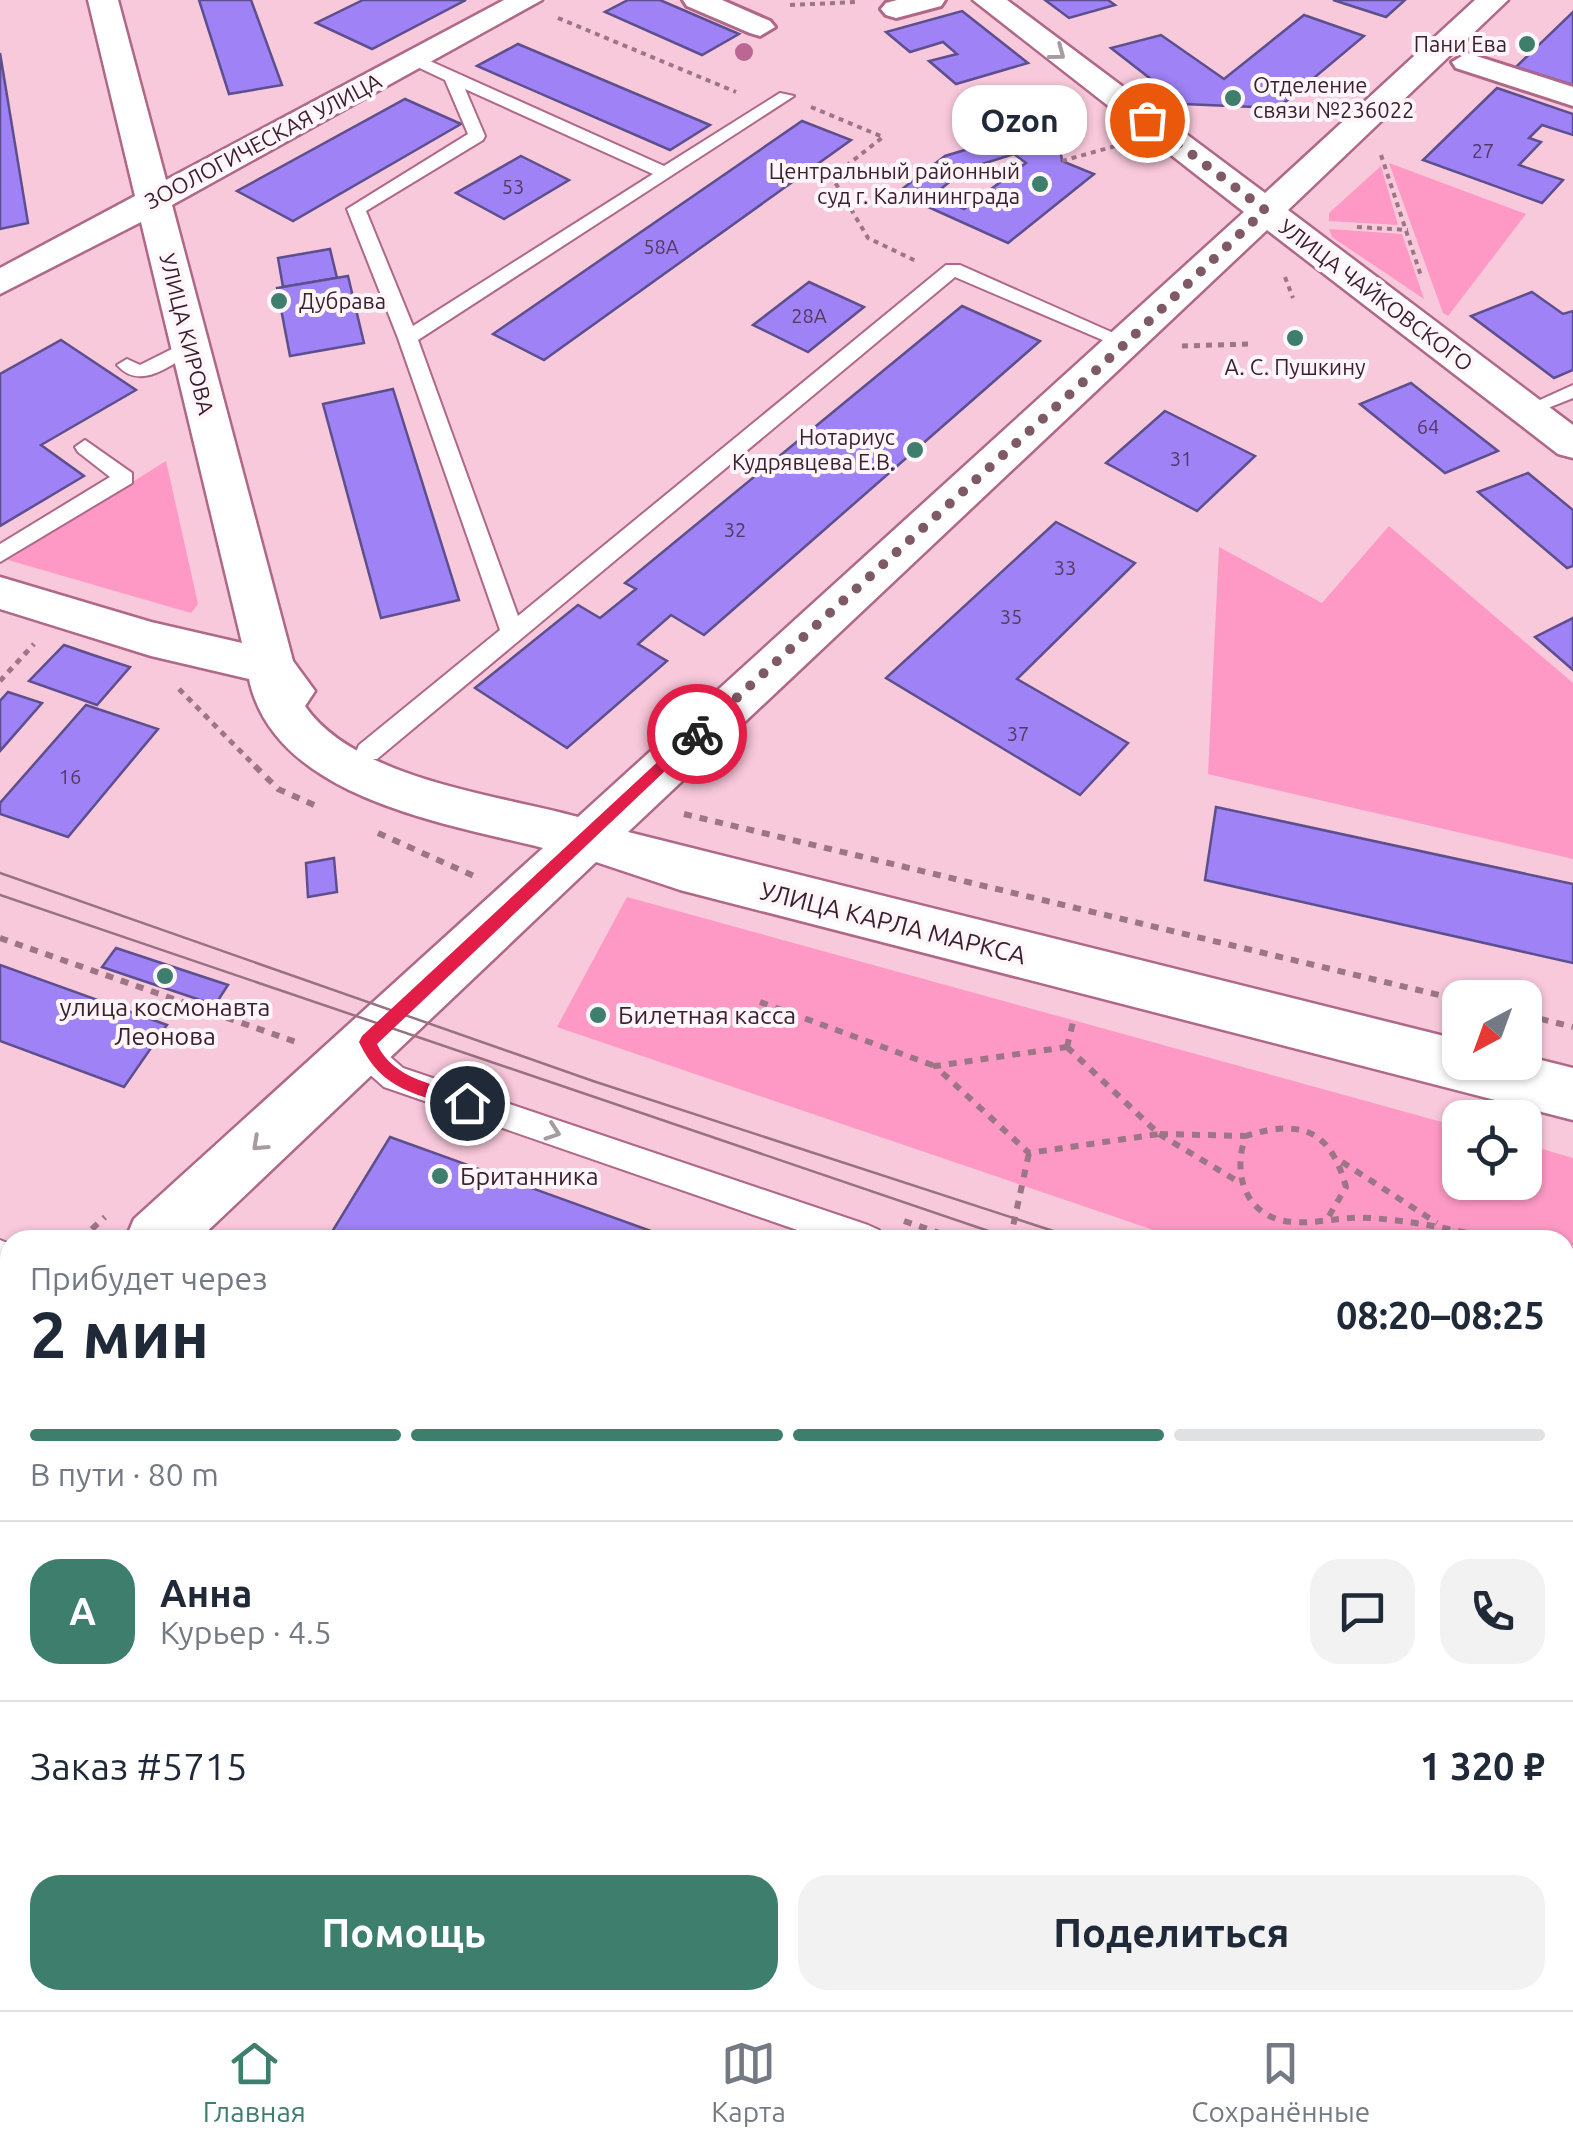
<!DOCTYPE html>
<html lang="ru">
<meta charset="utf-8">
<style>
:root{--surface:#fff;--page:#f2f2f3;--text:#1f2937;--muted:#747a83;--line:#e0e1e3;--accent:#3e7e6c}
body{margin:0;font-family:Ubuntu,sans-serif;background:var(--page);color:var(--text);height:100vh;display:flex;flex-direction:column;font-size:38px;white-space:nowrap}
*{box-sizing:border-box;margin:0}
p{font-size:32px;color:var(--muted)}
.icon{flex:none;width:55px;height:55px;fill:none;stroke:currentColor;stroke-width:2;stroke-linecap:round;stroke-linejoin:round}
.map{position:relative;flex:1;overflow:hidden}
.panel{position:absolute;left:0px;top:1230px;width:1575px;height:780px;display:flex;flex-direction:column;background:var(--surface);border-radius:30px 30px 0 0;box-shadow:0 2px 8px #0004}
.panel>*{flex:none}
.needle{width:65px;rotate:221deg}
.controls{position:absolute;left:1442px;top:980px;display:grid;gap:20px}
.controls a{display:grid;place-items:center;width:100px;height:100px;border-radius:20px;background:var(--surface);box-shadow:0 2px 8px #0004;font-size:50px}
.pin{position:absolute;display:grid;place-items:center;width:85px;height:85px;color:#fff;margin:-42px;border:5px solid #fff;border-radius:50%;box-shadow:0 2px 10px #0007}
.courier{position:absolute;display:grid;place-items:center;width:100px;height:100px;margin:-50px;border:8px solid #e11d48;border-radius:50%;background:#fff;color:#222;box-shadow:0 2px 12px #0007}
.bubble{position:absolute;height:70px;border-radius:30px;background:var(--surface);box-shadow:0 2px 8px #0004;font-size:32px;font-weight:700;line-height:70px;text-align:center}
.overview em{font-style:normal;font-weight:700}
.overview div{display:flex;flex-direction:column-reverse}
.overview{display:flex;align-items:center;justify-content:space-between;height:170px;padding:0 30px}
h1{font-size:65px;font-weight:700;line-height:75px}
.bar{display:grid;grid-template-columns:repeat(4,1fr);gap:15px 10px;align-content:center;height:120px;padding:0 30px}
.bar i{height:12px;border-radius:8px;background:var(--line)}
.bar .current{background:var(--accent)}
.bar p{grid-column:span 4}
.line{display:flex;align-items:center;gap:25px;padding:0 30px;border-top:2px solid var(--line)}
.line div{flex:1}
.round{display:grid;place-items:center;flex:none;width:105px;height:105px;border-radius:30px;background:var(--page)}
.button{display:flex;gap:20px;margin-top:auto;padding:20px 30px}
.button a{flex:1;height:115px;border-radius:30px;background:var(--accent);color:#fff;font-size:40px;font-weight:700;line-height:115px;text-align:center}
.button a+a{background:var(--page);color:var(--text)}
.menu{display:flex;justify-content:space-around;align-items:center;height:140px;border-top:2px solid var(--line);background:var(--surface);font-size:28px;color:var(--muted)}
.menu a{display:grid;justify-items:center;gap:5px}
.menu .current{color:var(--accent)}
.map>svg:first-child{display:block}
.green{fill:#fe99c5}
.building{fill:#9e82f6;stroke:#5d4f8d;stroke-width:2.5;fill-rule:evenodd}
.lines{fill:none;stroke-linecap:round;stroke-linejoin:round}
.lane-casing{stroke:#af6887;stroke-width:4}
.street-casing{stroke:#af6887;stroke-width:6}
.secondary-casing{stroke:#af6887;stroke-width:5}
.path-far2{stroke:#9c7686;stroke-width:4;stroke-dasharray:5 5;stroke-linecap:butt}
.path-far1{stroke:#9c7686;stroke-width:5;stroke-dasharray:6 6;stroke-linecap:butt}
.path{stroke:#9c7686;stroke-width:6;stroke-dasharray:8 8;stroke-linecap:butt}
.lane{fill:#fff;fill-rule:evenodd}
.street{fill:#fff;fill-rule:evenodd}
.secondary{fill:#fff;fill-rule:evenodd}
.tram-far1{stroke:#997282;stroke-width:2.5}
.tram{stroke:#997282;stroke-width:4}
.tree{fill:#bb6792}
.oneway{stroke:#a79aa0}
.route{fill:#e11d48}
.done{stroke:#7e5a69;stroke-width:10;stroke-dasharray:0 18}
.poi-dot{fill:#3e7e6c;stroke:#fef6f9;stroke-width:4}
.labels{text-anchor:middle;stroke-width:8;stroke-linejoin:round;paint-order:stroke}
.number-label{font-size:20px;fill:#54385e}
.far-poi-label{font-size:22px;fill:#3c1f2c;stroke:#fef6f9;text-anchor:end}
.far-street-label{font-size:22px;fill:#3c1f2c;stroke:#fef6f9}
.street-label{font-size:25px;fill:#3c1f2c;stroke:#fef6f9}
.poi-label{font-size:25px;fill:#3c1f2c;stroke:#fef6f9;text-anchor:start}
</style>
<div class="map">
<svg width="1573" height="2010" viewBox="0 0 1573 2010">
<rect width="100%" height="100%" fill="#f8c8db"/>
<g class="green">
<polygon points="1389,163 1526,214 1448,316 1443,313"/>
<polygon points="1381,166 1398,225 1329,221 1329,213"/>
<polygon points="1329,229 1402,234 1424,299 1332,237"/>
<polygon points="166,461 198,604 191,613 8,560"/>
<polygon points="1389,526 1573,683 1573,859 1208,774 1219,547 1322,603"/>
<polygon points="627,897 1460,1127 1460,1182 1525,1182 1525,1144 1573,1158 1573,1372 1565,1370 1565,1240 1183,1240 557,1027"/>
</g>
<g class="building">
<polygon points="199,0 251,0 282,85 229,94"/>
<polygon points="363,0 466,0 372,49 316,23"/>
<polygon points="628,0 660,0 739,34 702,55 605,12"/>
<polygon points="1045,0 1108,0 1115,5 1069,18"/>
<polygon points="1333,0 1405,0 1386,17"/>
<polygon points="962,11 1028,63 956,84 929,61 957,54 943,42 910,52 886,32"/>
<polygon points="1573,12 1573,85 1516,67"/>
<polygon points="1304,15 1364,36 1278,108 1183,104 1111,48 1161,35 1224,79"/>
<polygon points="518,44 710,125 670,150 477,66"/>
<polygon points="0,53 28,223 0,229"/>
<polygon points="1497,88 1573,114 1573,135 1542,125 1529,138 1541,142 1519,165 1563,180 1542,203 1423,160"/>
<polygon points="405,99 461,124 293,221 237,191"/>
<polygon points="802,121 851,140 544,360 493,334"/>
<path d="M1025 132 1050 139 1060 146 1062 161 1094 174 1008 243 897 193 945 156ZM1014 154 1026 163 964 209 933 195 966 169Z"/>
<polygon points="521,156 569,180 504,219 456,193"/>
<polygon points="330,249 337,278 283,287 278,258"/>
<polygon points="348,276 364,343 290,356 277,288"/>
<polygon points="809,282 864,307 808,352 753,325"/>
<polygon points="1532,292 1563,314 1573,311 1573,370 1554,378 1471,316"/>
<polygon points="962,306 1040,341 704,635 671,615 638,644 667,661 567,748 475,688 578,605 600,618 636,589 625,583"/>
<polygon points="61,340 136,390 41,445 84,476 0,526 0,374"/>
<polygon points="1411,383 1498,451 1445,473 1360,404"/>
<polygon points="393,389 459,600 381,618 323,404"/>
<polygon points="1165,411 1255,456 1197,511 1106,463"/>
<polygon points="1528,473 1573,510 1573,566 1567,568 1478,492"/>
<polygon points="1056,522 1135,563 1017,679 1128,743 1080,795 886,678"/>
<polygon points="1573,618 1573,670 1535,637"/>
<polygon points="64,645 93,655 130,667 97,705 29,681"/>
<polygon points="8,692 42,703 0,751 0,701"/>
<polygon points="86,705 158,729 68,837 0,814 0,803"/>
<polygon points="1216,807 1573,884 1573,963 1205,880"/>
<polygon points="334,858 337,892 308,897 306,863"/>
<polygon points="116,948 228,985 215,1005 102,967"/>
<polygon points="0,965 167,1025 124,1087 0,1041"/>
<polygon points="390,1137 673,1239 676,1240 327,1240"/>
<polygon points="1565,1574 1573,1577 1573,1711 1565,1708"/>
<polygon points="10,1595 10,2000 111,2000 103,2010 0,2010 0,1605"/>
<polygon points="1573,1913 1573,2010 1534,2010 1538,2000 1565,2000 1565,1933"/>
<polygon points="367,2000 525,2000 534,2010 359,2010"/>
<polygon points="700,2000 949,2000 947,2010 697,2010"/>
</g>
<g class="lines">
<g class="lane-casing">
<g id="lane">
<path d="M409 57H421L664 166 780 93 794 96 418 340 518 616 946 265H960L1136 343 1119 347 955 277 377 759H359L356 752 359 745 500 630 398 338 347 209 468 134 445 80 409 63ZM465 89 653 174 413 326 366 211 483 140 485 136Z"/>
<path d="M190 340 197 342V350C171 364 141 392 117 365L127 359 140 365Z"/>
<polygon points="1573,385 1573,398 1528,416 1518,410"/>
<polygon points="85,440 132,473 132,483 0,562 0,544 110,477 78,452 75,447"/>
<polygon points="368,1029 378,1032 388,1055 403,1068 868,1225 879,1230 883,1240 826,1240 384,1087 367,1072 354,1041 358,1032"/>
<polygon points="0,1240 10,1244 10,1280 0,1276"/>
<polygon points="1565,1450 1573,1452 1573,1486 1565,1484"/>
<polygon points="1099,2000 1139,2000 1135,2010 1095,2010"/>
<polygon points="1450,2000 1490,2000 1486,2010 1446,2010"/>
</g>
</g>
<g class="street-casing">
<g id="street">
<polygon points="683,0 722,0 770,21 775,27 760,36 750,33 687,6"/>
<polygon points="897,0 945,0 941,6 896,18 886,15 881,9 886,3"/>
<polygon points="1467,53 1573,87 1573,106 1456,68 1452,62"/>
</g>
</g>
<g class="secondary-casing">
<g id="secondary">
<path d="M88 0H118L166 180 504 0H542L172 205 293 661 315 691 305 706C355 779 498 795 578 817L1244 212 973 0H1007L1265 193 1475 0H1508L1288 210 1573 425V458L1558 454 1267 230 628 832 1460 1040V1062H1525V1056L1573 1068V1120L680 890 596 862 198 1240H125L134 1219 543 848C445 823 274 798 249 679L151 656 0 609V577L151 622 242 643 141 222 0 294V268L135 196Z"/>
<polygon points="10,1344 10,1413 0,1417 0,1348"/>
</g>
</g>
<g class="path-far2">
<polyline points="790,5 857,2"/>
<polyline points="558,18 736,92"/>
<polyline points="811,107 883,137 832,177 868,238 916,261"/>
<polyline points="1381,155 1421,276"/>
<polyline points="1062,161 1119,145"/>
<polyline points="1357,227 1408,230"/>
<polyline points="1285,277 1293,298"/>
</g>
<g class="path-far1">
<polyline points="1182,346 1250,344"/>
<polyline points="0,681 34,644"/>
<polyline points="179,689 257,768"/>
</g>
<g class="path">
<polyline points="255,766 278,789 321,808"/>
<polyline points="684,814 1460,1000"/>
<polyline points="378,833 476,877"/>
<polyline points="0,938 296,1042"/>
<polyline points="760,1002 935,1066"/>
<polyline points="1525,1015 1573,1027"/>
<polygon points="1067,1047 1159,1134 1029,1153 935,1066"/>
<polyline points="1067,1047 1074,1018"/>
<polyline points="1159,1134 1237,1181"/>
<polyline points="1160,1134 1246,1136"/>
<polyline points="1342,1162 1437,1223"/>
<path d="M1329 1216 1346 1187C1330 1129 1301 1119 1246 1136 1231 1174 1246 1219 1293 1222 1317 1224 1343 1216 1371 1218 1413 1221 1454 1229 1494 1240"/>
<polyline points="904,1221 960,1240"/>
<polyline points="80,1240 105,1217"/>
<polyline points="1010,1240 1029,1153"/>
<polyline points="1565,1261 1573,1263"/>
</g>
<use href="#lane" class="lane"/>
<use href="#street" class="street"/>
<use href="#secondary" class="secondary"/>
<g class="tram-far1">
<polyline points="0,873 593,1081 1081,1240"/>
<polyline points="0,895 1015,1240"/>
</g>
<g class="tram">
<polyline points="1565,1404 1573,1407"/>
<polyline points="1565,1430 1573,1433"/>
</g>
</g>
<circle class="tree" cx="744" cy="52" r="9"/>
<defs><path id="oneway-chevron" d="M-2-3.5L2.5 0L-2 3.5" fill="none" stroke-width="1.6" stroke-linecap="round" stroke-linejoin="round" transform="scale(2.5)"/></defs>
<g class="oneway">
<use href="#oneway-chevron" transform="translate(1058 53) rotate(37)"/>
<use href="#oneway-chevron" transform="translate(553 1132) rotate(19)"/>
<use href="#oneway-chevron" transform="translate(259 1144) rotate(137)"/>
</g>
<path class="route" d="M692 730 704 734 377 1044C393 1080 438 1085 473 1097V1108L467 1110C418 1094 382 1092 359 1042L362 1036Z"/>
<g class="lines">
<polyline class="done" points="697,734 1126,343 1265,210 1147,120"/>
</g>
<g class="poi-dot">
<circle cx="1527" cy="44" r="10"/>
<circle cx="1233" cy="98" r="10"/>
<circle cx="1040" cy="184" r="10"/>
<circle cx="279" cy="301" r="10"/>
<circle cx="1295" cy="338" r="10"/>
<circle cx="915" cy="450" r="10"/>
<circle cx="165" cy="976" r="10"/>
<circle cx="598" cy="1015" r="10"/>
<circle cx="440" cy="1176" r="10"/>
</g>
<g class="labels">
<g class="number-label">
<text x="1483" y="158">27</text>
<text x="513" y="194">53</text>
<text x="661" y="254">58А</text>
<text x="809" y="323">28А</text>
<text x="1428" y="434">64</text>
<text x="1181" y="466">31</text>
<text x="735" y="537">32</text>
<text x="1065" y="575">33</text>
<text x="1011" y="624">35</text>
<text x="1018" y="741">37</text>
<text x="70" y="784">16</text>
</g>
<g class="far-poi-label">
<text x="1507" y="52">Пани Ева</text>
<text x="1253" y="93" text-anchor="start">Отделение<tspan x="1253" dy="25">связи №236022</tspan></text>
<text x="1020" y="179">Центральный районный<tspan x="1020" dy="25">суд г. Калининграда</tspan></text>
<text x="299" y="309" text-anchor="start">Дубрава</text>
<text x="1295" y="375" text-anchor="middle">А. С. Пушкину</text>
<text x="895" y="445">Нотариус<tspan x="895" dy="25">Кудрявцева Е.В.</tspan></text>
</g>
<g class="far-street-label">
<text transform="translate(263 141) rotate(-28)" y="8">ЗООЛОГИЧЕСКАЯ УЛИЦА</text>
<text transform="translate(1376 295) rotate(37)" y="8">УЛИЦА ЧАЙКОВСКОГО</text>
<text transform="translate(187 334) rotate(76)" y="8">УЛИЦА КИРОВА</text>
</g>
<g class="street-label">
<text transform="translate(893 923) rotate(14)" y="9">УЛИЦА КАРЛА МАРКСА</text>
</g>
<g class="poi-label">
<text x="165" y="1016" text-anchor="middle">улица космонавта<tspan x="165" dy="29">Леонова</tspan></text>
<text x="618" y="1024">Билетная касса</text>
<text x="460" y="1185">Британника</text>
</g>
</g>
</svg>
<div class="controls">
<a><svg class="needle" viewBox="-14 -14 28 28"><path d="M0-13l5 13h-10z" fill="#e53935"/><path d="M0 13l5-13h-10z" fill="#747a83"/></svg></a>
<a><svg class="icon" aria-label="locate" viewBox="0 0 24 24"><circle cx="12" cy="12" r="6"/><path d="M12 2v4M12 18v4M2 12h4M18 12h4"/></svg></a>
</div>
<div class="pin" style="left:1147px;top:120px;background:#ea580c"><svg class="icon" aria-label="bag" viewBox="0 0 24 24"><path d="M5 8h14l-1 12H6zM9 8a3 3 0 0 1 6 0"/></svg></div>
<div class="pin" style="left:467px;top:1103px;background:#1f2937"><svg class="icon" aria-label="home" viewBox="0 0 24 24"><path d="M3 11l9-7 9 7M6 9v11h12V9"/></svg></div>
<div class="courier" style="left:697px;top:734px"><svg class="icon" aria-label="bike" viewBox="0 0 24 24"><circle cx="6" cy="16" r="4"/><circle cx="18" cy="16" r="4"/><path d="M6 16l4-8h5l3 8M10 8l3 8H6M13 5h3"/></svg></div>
<div class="bubble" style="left:952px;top:85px;width:135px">Ozon</div>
<section class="panel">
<div class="overview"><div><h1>2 мин</h1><p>Прибудет через</p></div><em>08:20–08:25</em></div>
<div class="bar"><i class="current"></i><i class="current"></i><i class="current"></i><i></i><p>В пути · 80 m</p></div>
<div class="line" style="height:180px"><b class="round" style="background:var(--accent);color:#fff">А</b><div><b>Анна</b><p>Курьер · 4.5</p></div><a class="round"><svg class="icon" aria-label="chat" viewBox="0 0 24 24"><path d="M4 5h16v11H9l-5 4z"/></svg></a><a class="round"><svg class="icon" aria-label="phone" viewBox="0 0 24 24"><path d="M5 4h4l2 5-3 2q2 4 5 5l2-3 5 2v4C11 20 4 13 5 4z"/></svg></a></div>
<div class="line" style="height:130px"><div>Заказ #5715</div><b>1 320 ₽</b></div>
<div class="button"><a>Помощь</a><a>Поделиться</a></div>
</section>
</div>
<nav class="menu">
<a class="current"><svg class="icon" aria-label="home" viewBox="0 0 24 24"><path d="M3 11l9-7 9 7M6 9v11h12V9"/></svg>Главная</a>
<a><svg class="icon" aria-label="map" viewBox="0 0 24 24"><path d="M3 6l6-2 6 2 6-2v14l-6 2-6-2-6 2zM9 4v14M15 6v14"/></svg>Карта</a>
<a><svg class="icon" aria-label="saved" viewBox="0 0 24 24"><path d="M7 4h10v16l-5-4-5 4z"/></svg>Сохранённые</a>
</nav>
